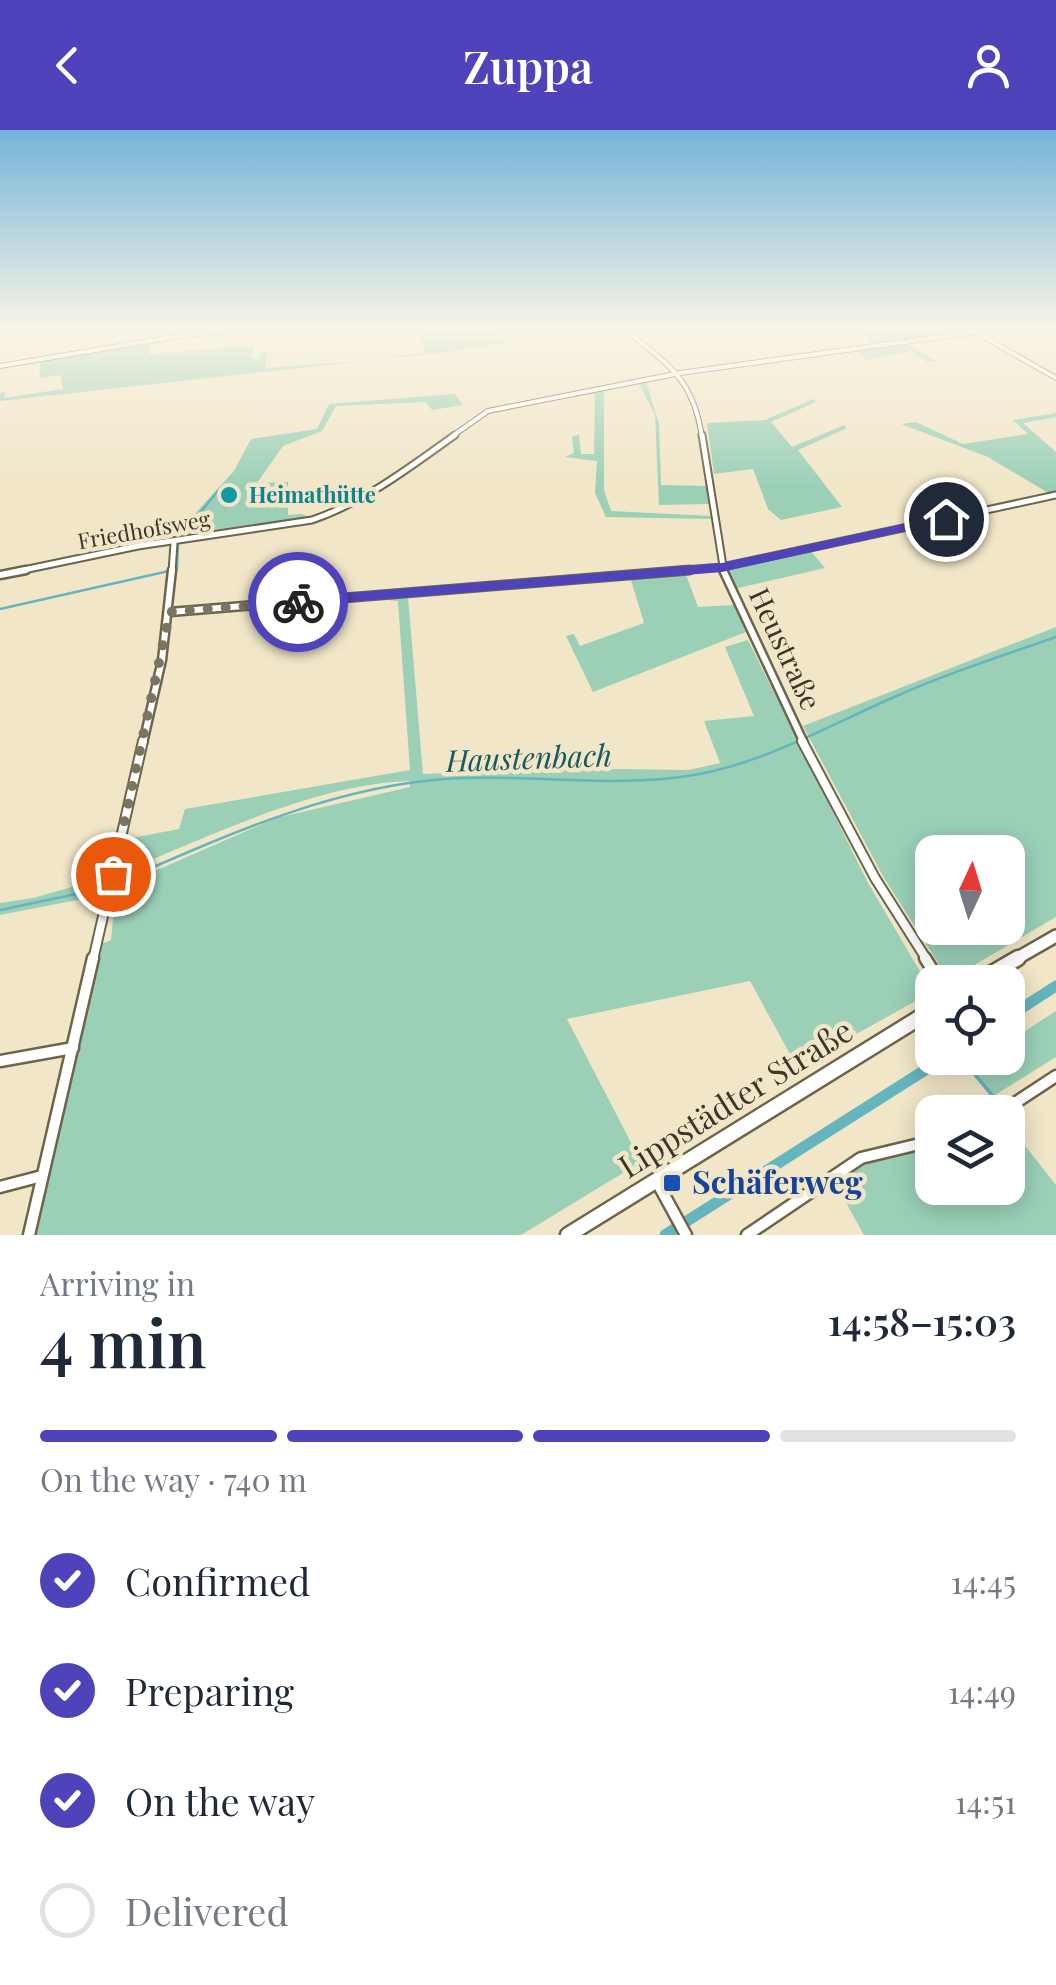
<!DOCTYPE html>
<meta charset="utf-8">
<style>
:root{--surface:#fff;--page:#f6f6f7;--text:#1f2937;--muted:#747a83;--line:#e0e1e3;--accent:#4e43ba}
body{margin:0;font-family:"Playfair Display",serif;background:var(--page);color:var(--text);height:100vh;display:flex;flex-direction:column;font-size:38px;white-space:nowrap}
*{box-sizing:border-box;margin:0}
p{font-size:32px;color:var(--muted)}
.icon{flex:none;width:55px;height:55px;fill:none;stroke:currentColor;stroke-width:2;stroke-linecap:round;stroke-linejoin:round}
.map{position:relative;height:1105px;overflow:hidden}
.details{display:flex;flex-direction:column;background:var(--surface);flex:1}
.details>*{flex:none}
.needle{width:65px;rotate:4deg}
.controls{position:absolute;left:915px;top:705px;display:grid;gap:20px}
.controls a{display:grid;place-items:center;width:110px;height:110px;border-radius:20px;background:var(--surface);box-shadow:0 5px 25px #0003;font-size:50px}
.pin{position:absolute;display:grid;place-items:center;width:85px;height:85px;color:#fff;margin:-42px;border:5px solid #fff;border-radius:50%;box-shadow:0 2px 10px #0007}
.courier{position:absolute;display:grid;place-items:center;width:100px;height:100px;margin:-50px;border:8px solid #4e43ba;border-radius:50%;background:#fff;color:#222;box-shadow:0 2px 12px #0007}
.overview em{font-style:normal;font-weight:600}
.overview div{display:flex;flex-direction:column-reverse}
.overview{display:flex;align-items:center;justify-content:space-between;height:170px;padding:0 40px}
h1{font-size:65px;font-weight:600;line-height:75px}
.bar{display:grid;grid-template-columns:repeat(4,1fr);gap:15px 10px;align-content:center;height:120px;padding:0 40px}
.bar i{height:12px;border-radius:8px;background:var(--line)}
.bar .on{background:var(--accent)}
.bar p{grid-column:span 4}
ol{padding:0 40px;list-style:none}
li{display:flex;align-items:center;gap:30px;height:110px}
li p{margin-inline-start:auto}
li .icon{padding:10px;border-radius:50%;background:var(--accent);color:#fff;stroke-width:4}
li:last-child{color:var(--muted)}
li i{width:55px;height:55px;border:5px solid var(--line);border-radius:50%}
header{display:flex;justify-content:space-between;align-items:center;height:130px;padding:0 40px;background:var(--accent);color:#fff;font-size:45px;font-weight:600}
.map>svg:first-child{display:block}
.green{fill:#9bd0b7;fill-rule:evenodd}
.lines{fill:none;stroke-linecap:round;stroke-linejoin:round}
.stream-far1{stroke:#65b5be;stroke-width:2.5}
.stream{stroke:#65b5be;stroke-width:4}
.canal{stroke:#65b5be;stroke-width:11}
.minor-far4-casing{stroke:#6e6449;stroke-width:6}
.minor-far3-casing{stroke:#6e6449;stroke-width:9}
.minor-far2-casing{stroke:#6e6449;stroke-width:11}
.minor-far1-casing{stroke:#6e6449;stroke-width:12}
.minor-casing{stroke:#6e6449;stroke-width:15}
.secondary-far1-casing{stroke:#6e6449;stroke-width:16}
.secondary-casing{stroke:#6e6449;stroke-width:19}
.minor-far4{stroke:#fff;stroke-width:4}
.minor-far3{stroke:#fff;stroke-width:5}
.minor-far2{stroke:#fff;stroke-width:6}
.minor-far1{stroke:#fff;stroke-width:8}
.minor{stroke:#fff;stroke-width:10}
.secondary-far1{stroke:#fff;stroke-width:11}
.secondary{stroke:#fff;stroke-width:14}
.route{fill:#4e43ba}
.done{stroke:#7a7461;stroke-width:10;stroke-dasharray:0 18}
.culture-dot{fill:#0f9aa8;stroke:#f1e6c8;stroke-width:4}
.transit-dot{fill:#1a4fb4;stroke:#f1e6c8;stroke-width:4}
.labels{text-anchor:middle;stroke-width:9;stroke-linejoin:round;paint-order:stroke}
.far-culture-label{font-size:22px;font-weight:bold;fill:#0d838f;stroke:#f1e6c8;text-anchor:start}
.far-street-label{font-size:22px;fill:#3a362a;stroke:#f1e6c8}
.street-label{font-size:28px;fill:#3a362a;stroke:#f1e6c8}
.water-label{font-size:30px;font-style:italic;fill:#165a61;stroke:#f1e6c8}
.near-street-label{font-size:32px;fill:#3a362a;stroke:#f1e6c8}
.near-transit-label{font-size:32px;font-weight:bold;fill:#164399;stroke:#f1e6c8;text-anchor:start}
</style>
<header><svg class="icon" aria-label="back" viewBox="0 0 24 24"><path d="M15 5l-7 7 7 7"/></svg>Zuppa<svg class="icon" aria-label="person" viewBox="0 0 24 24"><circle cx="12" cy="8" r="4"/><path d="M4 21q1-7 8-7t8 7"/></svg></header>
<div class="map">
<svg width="1056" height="1105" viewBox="0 0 1056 1105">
<rect width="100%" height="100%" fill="#f1e6c8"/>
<g class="green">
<polygon points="211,200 232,200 155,209 148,224 254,216 251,229 260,229 261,222 267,222 265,238 372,230 0,271 0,263 5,262 4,268 63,259 60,245 39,248 41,230 0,234"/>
<polygon points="497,200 508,212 594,200 417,226 373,228 425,223 419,202"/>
<polygon points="853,200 970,200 981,205 908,214 936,231 927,232 911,221 867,230 854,218 898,212 877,214"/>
<polygon points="646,252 659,294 661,355 706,356 710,374 659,375 655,285 639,253"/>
<polygon points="604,259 604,360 611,381 711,386 711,389 606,387 595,363 597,331 565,327 574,323 572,306 579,305 581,324 594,324 595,264 566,267"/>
<polygon points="455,264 463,275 432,280 426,272 336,276 322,301 283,316 257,353 288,352 288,385 302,384 311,388 170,411 234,341 251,309 317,299 329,274"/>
<polygon points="813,269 816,272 771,292 792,317 844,295 847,298 798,320 842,377 781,390 768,379 753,339 714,344 707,293 765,290"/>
<polygon points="1056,283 1056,287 1023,293 1056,322 1056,363 1050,364 988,327 901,294 916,292 963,314 1028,304 1013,290"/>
<polygon points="810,420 825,438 738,458 734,458 727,441"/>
<polygon points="685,442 698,477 735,475 746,502 593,562 566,506 574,504 580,516 644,493 630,447"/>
<path d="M470 459 408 467 423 644 551 638 689 640 720 633 704 591 754 586 725 517 748 510 867 751 932 862 797 937 750 851 567 889 641 1032 521 1105H34L101 814 111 810 116 758 276 688 410 657V651C313 654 207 708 117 744L126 709 179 699 185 679 410 640 398 471 364 468Z"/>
<path d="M1056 497V787L949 850 884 748 803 596ZM1008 722V798H932V722Z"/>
<polygon points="107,747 103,765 0,785 0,773 33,768"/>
<polygon points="1056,881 1056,927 995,965 971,936 984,928 1008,928 1008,912"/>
<polygon points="1008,994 1056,1055 1056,1105 864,1105 834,1051 864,1034 932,1016 932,1058 1008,1058"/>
</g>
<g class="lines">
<g class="stream-far1">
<polyline points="178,410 221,357"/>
<polyline points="177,439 178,414"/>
<polyline points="0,479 169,441"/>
<path d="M112 755C219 709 326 658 444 649 527 643 611 659 694 645 764 633 828 596 892 568 946 544 1001 526 1056 507"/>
<polyline points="0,780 105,758"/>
</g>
<polyline class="stream" points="973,942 993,966"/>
<g class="canal">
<polyline points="1008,887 1056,856"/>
<polyline points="665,1105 944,928"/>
</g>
<g class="minor-far4-casing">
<g id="minor-far4">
<path d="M626 200C669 236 693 248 702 307"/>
<polyline points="975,202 1056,248"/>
<polyline points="0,236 185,205 243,200"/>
<polyline points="451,307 488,281 680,243 976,202"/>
</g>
</g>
<g class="minor-far3-casing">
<g id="minor-far3">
<polyline points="702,305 724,442"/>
<path d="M14 442 138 416 312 390C365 372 410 337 455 305"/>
<polyline points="172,442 174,413"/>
<polyline points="659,442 722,437 1056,365"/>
</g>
</g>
<g class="minor-far2-casing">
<g id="minor-far2">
<polyline points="723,440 804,613"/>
<polyline points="0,445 26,440"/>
<polyline points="170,482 690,440"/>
<polyline points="143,613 162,530 172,440"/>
</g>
</g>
<g class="minor-far1-casing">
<g id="minor-far1">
<polyline points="802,611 875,748 927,830"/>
<polyline points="93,830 143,611"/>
</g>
</g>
<g class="minor-casing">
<g id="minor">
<polyline points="925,828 940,852"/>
<polyline points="0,931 73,918"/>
<polyline points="1001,982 1056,946"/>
<polyline points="657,1052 686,1105"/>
<polyline points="0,1057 42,1046"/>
<polyline points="29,1105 93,828"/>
<polyline points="747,1105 861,1028 932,1011"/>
</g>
</g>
<g class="secondary-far1-casing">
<polyline id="secondary-far1" points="1014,830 1056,806"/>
</g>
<g class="secondary-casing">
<g id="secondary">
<polyline points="977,852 1018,828"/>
<polyline points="568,1105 932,880"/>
</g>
</g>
<use href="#minor-far4" class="minor-far4"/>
<use href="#minor-far3" class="minor-far3"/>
<use href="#minor-far2" class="minor-far2"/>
<use href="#minor-far1" class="minor-far1"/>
<use href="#minor" class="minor"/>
<use href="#secondary-far1" class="secondary-far1"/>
<use href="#secondary" class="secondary"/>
</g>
<linearGradient id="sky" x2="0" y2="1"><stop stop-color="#73b4d7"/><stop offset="0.56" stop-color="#f9f4e6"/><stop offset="1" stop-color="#f9f4e6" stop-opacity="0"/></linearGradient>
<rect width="1056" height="355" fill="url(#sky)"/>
<polygon class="route" points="946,385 952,389 950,391 722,442 298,476 291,472 298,467 722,433"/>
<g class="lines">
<polyline class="done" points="113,744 170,482 298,472"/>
</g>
<circle class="culture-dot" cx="229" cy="365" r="10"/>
<rect class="transit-dot" x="662" y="1043" width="20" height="20" rx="5"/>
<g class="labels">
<g class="far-culture-label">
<text x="249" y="373">Heimathütte</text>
</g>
<g class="far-street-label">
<text transform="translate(144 400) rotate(-10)" y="8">Friedhofsweg</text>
</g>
<g class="street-label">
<text transform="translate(785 519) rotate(65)" y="10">Heustraße</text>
</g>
<g class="water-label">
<text transform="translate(529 629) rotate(-2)" y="10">Haustenbach</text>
</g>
<g class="near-street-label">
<text transform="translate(736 969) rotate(-32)" y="11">Lippstädter Straße</text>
</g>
<g class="near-transit-label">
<text x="692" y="1064">Schäferweg</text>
</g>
</g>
</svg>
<div class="controls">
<a><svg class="needle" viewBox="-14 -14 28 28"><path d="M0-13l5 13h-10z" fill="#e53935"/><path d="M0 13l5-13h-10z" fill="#747a83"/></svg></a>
<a><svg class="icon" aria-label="locate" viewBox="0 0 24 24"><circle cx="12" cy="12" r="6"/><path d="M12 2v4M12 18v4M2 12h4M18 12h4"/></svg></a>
<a><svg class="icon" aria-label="layers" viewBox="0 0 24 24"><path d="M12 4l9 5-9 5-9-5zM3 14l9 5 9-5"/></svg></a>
</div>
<div class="pin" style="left:113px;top:744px;background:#ea580c"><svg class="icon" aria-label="bag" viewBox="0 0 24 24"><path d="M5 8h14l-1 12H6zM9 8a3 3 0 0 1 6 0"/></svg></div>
<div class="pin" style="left:946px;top:389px;background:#1f2937"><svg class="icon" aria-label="home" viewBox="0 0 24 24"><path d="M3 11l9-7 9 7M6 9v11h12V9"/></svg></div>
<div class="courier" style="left:298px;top:472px"><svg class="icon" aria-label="bike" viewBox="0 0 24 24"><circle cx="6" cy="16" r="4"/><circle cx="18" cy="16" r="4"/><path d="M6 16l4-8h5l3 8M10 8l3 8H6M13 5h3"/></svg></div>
</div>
<section class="details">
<div class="overview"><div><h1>4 min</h1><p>Arriving in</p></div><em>14:58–15:03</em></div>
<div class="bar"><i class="on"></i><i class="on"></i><i class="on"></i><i></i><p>On the way · 740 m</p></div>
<ol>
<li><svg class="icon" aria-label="check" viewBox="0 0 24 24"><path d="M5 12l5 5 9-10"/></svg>Confirmed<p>14:45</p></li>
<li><svg class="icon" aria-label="check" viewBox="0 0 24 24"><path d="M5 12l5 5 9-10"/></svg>Preparing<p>14:49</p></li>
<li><svg class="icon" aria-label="check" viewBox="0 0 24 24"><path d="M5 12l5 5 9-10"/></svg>On the way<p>14:51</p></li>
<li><i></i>Delivered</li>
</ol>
</section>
